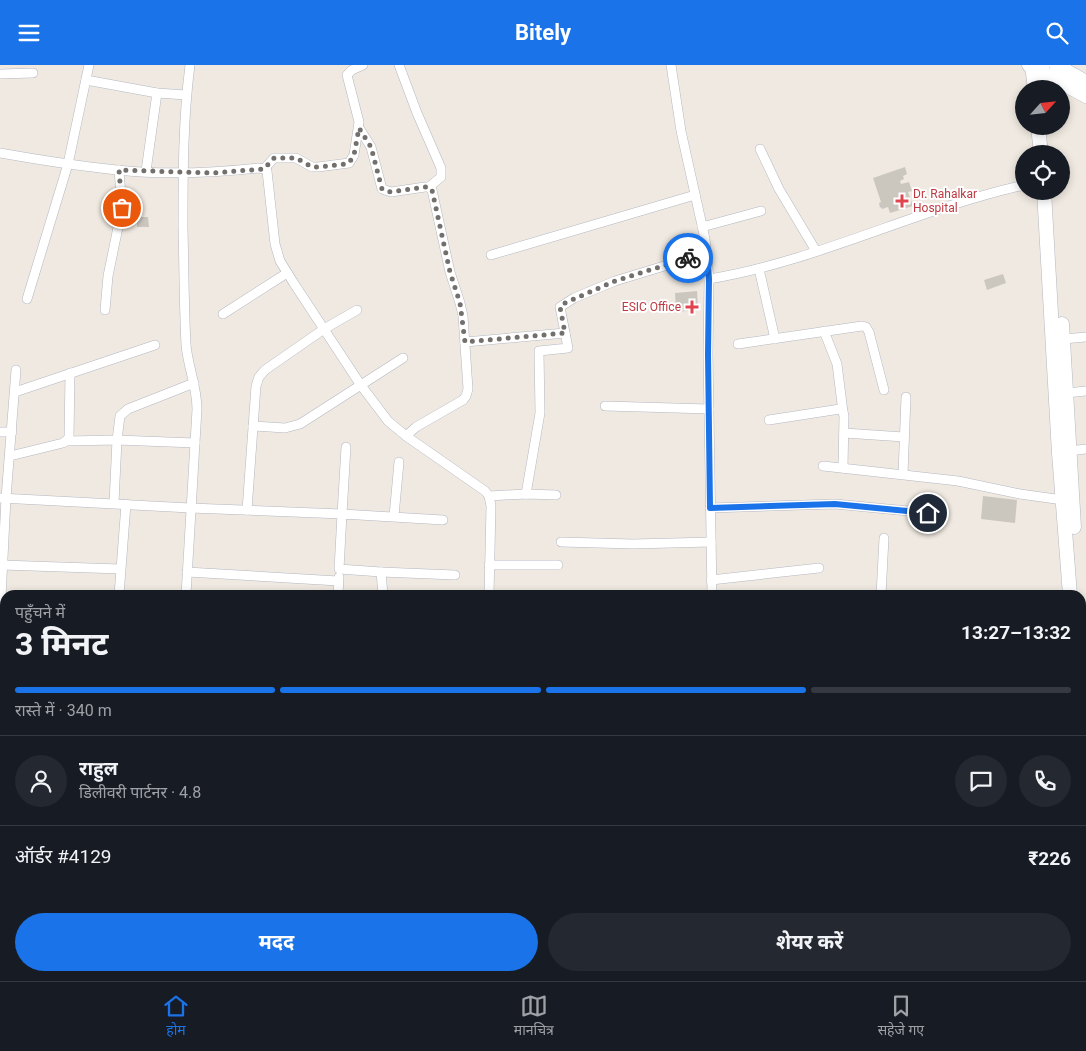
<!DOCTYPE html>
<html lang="hi">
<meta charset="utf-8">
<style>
:root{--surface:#171b24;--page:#242831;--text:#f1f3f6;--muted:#9ea1a6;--line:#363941;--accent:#1a73e8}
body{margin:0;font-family:Roboto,"Noto Sans Devanagari",sans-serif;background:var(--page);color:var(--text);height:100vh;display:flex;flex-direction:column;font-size:19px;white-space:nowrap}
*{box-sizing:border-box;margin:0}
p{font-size:16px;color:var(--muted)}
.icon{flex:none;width:28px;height:28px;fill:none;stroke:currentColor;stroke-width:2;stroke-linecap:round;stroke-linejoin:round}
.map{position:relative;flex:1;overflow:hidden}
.panel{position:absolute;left:0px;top:525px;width:1086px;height:391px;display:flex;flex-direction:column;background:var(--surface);border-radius:15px 15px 0 0;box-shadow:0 2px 8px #0003}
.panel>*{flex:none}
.needle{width:32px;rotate:63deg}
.controls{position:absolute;left:1015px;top:15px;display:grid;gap:10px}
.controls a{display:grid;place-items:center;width:55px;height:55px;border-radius:50%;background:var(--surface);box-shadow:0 2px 8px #0003;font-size:25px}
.pin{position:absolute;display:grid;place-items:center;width:42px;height:42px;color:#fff;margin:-21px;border:2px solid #fff;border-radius:50%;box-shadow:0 1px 5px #0007}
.courier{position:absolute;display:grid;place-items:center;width:50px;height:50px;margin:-25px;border:4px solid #1a73e8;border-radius:50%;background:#fff;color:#222;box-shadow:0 1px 6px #0007}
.overview em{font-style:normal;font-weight:700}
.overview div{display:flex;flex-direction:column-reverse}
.overview{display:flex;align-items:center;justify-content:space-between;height:85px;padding:0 15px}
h1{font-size:32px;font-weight:700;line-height:38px}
.bar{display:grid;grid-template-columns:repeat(4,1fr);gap:8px 5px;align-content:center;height:60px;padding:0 15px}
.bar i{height:6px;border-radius:4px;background:var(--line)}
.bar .on{background:var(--accent)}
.bar p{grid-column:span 4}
.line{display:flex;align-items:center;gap:12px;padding:0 15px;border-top:1px solid var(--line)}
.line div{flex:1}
.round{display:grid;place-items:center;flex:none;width:52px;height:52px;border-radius:26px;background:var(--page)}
.primary-button{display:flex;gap:10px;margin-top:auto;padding:10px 15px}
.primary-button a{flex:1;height:58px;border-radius:30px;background:var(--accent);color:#fff;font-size:20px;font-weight:700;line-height:58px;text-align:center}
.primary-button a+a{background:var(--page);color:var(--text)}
header{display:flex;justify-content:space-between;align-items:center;height:65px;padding:0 15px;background:var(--accent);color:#fff;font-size:22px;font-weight:700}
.dock{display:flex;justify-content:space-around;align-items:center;height:70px;border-top:1px solid var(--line);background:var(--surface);font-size:14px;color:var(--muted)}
.dock a{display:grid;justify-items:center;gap:2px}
.dock .on{color:var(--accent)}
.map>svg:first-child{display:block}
.building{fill:#cbc7bf}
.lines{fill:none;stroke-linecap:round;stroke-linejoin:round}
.lane-casing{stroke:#b4b7c1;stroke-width:5.5}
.street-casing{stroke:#b4b7c1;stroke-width:10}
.secondary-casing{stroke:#b4b7c1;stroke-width:15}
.lane{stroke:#fff;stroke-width:4.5}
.street{stroke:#fff;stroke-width:9}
.secondary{stroke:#fff;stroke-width:14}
.done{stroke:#726f6d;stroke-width:5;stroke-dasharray:0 9}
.route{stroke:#1a73e8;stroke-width:6}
.health-dot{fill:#e0444e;stroke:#fff;stroke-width:2}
.labels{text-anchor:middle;stroke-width:4;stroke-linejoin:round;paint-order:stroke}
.health-label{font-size:12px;fill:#be3a42;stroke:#fff;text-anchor:start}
</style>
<header><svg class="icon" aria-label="menu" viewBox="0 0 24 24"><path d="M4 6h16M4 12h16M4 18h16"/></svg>Bitely<svg class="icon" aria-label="search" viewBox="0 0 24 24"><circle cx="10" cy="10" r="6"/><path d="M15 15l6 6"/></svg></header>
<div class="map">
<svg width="1086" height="916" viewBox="0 0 1086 916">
<rect width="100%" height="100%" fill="#efe9e1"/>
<g class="building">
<polygon points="905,102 907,109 903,111 904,114 900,116 901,119 909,117 912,126 908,127 913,141 890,148 888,142 882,144 881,142 880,143 879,138 881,137 873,113"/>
<polygon points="137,152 148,152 149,162 137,162"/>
<polygon points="1003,209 1006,218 987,225 984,215"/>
<polygon points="697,226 698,245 676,247 675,228"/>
<polygon points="983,431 1017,435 1015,458 981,454"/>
</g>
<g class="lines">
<g class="lane-casing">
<polyline id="lane" points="962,529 982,530"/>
</g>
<g class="street-casing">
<g id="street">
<polyline points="399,0 417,48 441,103 441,112 429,122"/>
<polyline points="671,0 681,66 705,174 709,214 708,289 712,530"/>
<polyline points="0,9 33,8"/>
<polyline points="86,15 157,28 186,30"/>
<polyline points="359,63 371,82 382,124 391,127 425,122 429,122 432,125 450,207 460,238 463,251 468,324 466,331 463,335 416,362 406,371"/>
<polyline points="760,84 779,124 816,186"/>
<path d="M0 88C39 95 78 101 117 105 164 110 212 108 258 103L264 104 267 106 275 179 280 196 293 217 360 319 388 356 406 371 485 426 489 431 491 441 489 530"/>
<polyline points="264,104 274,93 296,93 312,102 318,102 349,98 354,90 359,57 347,10 352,5 363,0"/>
<polyline points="146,106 157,28"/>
<polyline points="702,162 761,146"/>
<polyline points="491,190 695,130"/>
<polyline points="759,204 775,274"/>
<path d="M709 214C818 196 917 144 1024 120"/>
<polyline points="27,234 68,99 89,0"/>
<polyline points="105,245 108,211 122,143 119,105"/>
<polyline points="223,249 287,208"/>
<polyline points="824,266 837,299 843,347"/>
<polyline points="1063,274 1086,272"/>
<polyline points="465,277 565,268"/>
<polyline points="738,279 862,261 866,262 869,267 884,325"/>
<polyline points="15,327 155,280"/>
<polyline points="1066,328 1086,326"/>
<polyline points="605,341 709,344"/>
<polyline points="769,355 840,344 843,347 844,351 843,403"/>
<polyline points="253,361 285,363 300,359 403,293"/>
<polyline points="0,367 12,367"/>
<polyline points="844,368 904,372"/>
<polyline points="67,376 117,375 195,378"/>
<polyline points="1069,386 1086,384"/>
<polyline points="10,391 63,378 69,373 70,308"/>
<polyline points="823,401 958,416 1020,429 1063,435"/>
<polyline points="903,409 906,332"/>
<polyline points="526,429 540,348 539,286 568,283 560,242 574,233 615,216 707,188"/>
<polyline points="489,431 526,429 556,430"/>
<polyline points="0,433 190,443 342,449 346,382"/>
<polyline points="114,438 117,375 120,351 128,344 194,318"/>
<polyline points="710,443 835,439 929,448"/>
<polyline points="247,445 256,321 259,312 265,305 324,264 357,245"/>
<polyline points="394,451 399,397"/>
<polyline points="561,477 633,479 711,477"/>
<polyline points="2,500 120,504"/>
<polyline points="489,500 558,500"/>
<polyline points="187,507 338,516"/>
<polyline points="381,507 455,510"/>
<polyline points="711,515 819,503"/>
<polyline points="119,530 126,439"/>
<path d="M186 530 197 344C197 322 188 302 186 280 184 241 184 202 183 163 183 108 183 54 190 0"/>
<polyline points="338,530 339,512"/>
<polyline points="383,530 381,507 339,504 342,449 443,455"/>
<polyline points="881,530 884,473"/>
<polyline points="0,553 6,433 16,305"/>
<polyline points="0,566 5,566"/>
<polyline points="0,737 5,739"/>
<polyline points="581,911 582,916"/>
<polyline points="613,911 615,916"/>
<polyline points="656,911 658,916"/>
<polyline points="719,911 719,916"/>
<polyline points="13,916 13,911"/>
<polyline points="30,916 35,911"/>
<polyline points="159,916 161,911"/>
<polyline points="190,916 191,911"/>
<polyline points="349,916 352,911"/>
<polyline points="816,916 816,911"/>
<polyline points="870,916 870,911"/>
</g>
</g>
<g class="secondary-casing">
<g id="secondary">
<polyline points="1029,0 1086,31"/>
<polyline points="1032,0 1035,24"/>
<polyline points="1056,0 1086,17"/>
<polyline points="1042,1 1045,24"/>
<polyline points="1038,61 1041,89"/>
<polyline points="1044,126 1059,388 1070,530"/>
<polyline points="1062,259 1074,462"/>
<polyline points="1081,577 1086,653"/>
<polyline points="1081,713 1086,785"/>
<polyline points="0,792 5,794"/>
<polyline points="253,911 263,916"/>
</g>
</g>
<use href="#lane" class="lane"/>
<use href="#street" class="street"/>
<use href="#secondary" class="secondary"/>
</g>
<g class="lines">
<polyline class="done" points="122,143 119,105 211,108 264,104 274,93 296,93 312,102 318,102 345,99 349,98 354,90 359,63 371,82 382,124 386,126 391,127 425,122 429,122 432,125 450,207 460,238 465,277 565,268 560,242 565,238 615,216 688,193"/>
<polyline class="route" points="688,193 707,188 709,214 708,289 710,443 835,439 928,448"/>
</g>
<g class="health-dot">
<path d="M899.5 128.5h5v5h5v5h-5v5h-5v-5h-5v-5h5z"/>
<path d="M689.5 234.5h5v5h5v5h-5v5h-5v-5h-5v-5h5z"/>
</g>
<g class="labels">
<g class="health-label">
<text x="913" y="133">Dr. Rahalkar<tspan x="913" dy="14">Hospital</tspan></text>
<text x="681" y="246" text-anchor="end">ESIC Office</text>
</g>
</g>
</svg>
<div class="controls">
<a><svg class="needle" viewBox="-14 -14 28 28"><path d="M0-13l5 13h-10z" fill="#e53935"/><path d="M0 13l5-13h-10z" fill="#9ea1a6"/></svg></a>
<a><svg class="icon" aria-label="locate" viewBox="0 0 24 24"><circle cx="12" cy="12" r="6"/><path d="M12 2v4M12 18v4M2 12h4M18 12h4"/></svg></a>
</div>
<div class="pin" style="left:122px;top:143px;background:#ea580c"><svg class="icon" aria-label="bag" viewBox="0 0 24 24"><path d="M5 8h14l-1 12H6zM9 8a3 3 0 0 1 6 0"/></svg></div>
<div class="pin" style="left:928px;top:448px;background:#1f2937"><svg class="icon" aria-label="home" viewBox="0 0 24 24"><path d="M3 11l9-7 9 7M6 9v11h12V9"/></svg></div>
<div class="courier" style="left:688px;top:193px"><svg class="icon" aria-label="bike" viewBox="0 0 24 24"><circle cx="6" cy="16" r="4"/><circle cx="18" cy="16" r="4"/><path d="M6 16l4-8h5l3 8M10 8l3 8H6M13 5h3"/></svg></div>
<section class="panel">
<div class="overview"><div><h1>3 मिनट</h1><p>पहुँचने में</p></div><em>13:27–13:32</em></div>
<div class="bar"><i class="on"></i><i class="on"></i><i class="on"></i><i></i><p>रास्ते में · 340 m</p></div>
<div class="line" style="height:90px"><a class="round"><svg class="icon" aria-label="person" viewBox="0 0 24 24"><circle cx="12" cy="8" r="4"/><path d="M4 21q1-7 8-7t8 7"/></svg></a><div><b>राहुल</b><p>डिलीवरी पार्टनर · 4.8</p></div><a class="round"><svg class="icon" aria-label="chat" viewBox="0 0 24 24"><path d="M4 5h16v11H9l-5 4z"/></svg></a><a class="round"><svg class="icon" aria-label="phone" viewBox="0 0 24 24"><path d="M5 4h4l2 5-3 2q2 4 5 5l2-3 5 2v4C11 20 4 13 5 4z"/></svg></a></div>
<div class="line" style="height:65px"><div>ऑर्डर #4129</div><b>₹226</b></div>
<div class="primary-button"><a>मदद</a><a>शेयर करें</a></div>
</section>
</div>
<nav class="dock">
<a class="on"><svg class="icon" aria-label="home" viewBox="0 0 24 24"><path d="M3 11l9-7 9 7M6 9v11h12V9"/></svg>होम</a>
<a><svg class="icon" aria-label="map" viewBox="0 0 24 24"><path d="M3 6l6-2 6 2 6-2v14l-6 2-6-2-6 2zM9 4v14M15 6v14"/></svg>मानचित्र</a>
<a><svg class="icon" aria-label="saved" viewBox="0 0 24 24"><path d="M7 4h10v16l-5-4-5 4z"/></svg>सहेजे गए</a>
</nav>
